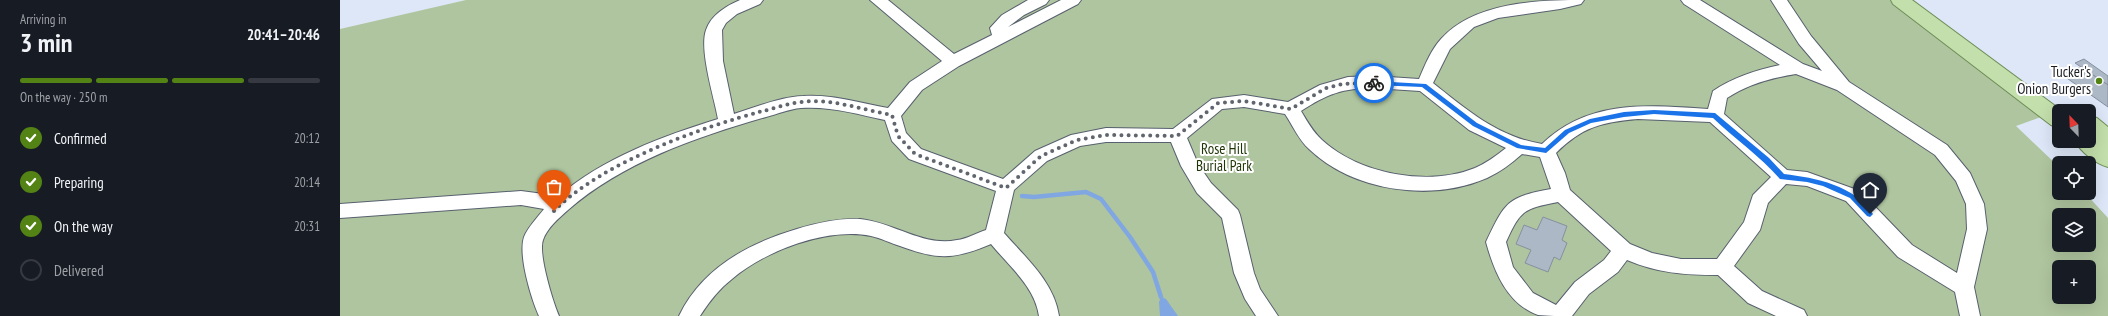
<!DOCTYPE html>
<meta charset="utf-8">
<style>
:root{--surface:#171b24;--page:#242831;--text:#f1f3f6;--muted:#9ea1a6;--line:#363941;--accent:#538315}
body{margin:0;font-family:"PT Sans Narrow",sans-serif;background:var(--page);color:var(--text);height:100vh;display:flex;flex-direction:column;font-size:15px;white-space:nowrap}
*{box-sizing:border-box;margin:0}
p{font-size:13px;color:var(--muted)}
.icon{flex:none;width:22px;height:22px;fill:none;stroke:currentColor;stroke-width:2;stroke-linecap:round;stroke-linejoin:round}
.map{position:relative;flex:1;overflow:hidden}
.details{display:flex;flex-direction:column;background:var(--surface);width:340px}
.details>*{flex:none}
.needle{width:26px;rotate:337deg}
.buttons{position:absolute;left:1712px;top:104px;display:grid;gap:8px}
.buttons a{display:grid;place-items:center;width:44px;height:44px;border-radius:6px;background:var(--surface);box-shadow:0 4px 16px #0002;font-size:20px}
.pin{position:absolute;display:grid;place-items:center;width:34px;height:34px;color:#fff;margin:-41px -17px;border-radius:50% 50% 50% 0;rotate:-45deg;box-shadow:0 0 4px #0007}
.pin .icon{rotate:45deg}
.courier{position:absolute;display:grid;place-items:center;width:40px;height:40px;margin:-20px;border:3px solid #1a73e8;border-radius:50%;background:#fff;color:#222;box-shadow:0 1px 5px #0007}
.summary em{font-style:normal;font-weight:700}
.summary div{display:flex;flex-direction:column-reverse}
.summary{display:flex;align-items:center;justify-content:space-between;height:68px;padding:0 20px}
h1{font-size:26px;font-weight:700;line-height:30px}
.bar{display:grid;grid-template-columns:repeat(4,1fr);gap:6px 4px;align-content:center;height:48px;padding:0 20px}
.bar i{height:5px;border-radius:3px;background:var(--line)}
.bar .current{background:var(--accent)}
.bar p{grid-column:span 4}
ol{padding:0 20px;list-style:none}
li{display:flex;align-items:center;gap:12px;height:44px}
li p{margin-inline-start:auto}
li .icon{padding:4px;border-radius:50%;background:var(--accent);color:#fff;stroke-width:4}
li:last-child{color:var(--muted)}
li i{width:22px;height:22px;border:2px solid var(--line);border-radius:50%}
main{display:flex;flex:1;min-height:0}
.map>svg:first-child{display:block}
.green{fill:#afc59f;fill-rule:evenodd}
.water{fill:#80a7e1}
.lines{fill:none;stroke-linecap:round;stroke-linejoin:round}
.stream{stroke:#80a7e1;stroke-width:4.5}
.building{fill:#adb8c7;stroke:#86909f}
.minor-casing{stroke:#57606e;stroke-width:2}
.major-casing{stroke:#6f8e58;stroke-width:2}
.minor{fill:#fff;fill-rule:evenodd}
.major{fill:#c3dfab;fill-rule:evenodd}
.route{fill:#1a73e8}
.done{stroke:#60656e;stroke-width:4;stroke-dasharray:0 7.2}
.poi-dot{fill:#538315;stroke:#fff;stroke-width:1.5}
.labels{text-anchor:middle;stroke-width:4;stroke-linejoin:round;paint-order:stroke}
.poi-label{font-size:15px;fill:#1c1f25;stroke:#fff;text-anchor:end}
.park-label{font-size:15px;fill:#1e3405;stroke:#fff}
</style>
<main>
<section class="details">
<div class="summary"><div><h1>3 min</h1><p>Arriving in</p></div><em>20:41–20:46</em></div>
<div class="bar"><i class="current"></i><i class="current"></i><i class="current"></i><i></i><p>On the way · 250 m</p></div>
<ol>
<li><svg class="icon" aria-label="check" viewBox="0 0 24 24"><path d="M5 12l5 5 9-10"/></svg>Confirmed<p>20:12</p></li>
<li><svg class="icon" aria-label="check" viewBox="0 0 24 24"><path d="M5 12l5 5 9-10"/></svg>Preparing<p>20:14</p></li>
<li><svg class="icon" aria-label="check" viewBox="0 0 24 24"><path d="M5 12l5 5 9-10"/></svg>On the way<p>20:31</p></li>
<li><i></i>Delivered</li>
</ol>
</section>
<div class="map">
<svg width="1768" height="316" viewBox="0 0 1768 316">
<rect width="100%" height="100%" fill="#dde7f7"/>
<path class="green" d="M126 0H1550L1704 116 1676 126 1719 167V193H1745L1768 218V316H0V29ZM1719 215H1749V245H1719ZM1719 267H1749V297H1719Z"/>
<polygon class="water" points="821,297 826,299 838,316 820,316 819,302"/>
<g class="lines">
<polyline class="stream" points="682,196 694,197 746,192 761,199 790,237 813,272 821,297"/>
</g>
<g class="building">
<polygon points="1744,59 1768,76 1768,85 1735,63"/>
<polygon points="1741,67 1768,85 1768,107 1721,74"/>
<polygon points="1203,217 1227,226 1222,240 1227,243 1220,260 1214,257 1208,272 1185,263 1191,250 1176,244 1184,225 1197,230"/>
</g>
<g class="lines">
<g class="minor-casing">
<path id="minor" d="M400 0H423L420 4 397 14 386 23 382 30 383 61 394 114C416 107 440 97 463 96 492 94 520 103 548 108L570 82 602 61 530 0H548L614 54 652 35 650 28 662 15 688 0H709L706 4 684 15 668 27 721 0H741L738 4 619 66 582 90 561 116 566 133 581 149 663 179 695 151 731 135 766 128 833 129 872 99 904 95 948 102 980 85 1008 77 1034 76 1079 79C1085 65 1091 50 1101 39 1134 2 1197 0 1244 0L1241 4 1220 9 1158 18 1134 27 1110 49 1093 83C1127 110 1158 137 1202 144 1249 99 1308 105 1368 109L1373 91C1394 77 1416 70 1440 65L1344 4 1341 0H1360L1463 64 1482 71 1459 44 1431 0H1447L1471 36 1509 82 1607 145 1630 173 1644 204 1647 229 1634 287 1640 316H1620L1615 292 1558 257 1506 201 1467 186 1446 184 1428 203 1420 230 1394 266 1422 291 1464 310 1467 316H1436L1408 303 1378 275C1344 275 1318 273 1287 260L1278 272 1249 294 1232 316C1222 316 1207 316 1198 315 1167 304 1154 271 1146 242 1165 202 1167 197 1211 189L1200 157 1182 154C1172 163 1160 172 1147 178 1092 202 1014 192 969 149 959 140 953 126 945 114L904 107 882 109 847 138 858 164 871 183 898 210 900 215 914 273 920 289 938 316H916L905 299 894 273 882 218 857 193 841 166 831 142H766L740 146 707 161 674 190 664 233C686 258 714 282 719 316H699C695 287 669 266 651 244 613 260 598 260 560 246 550 243 541 238 531 236 487 227 425 251 392 279 379 289 369 302 360 316H339C362 268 409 243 457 229 477 223 499 218 520 219 553 222 583 247 617 240 627 239 636 233 646 230L656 191 569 159 552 141 545 120C517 114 490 106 461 108 449 109 438 114 426 117 357 137 283 162 228 210 219 218 207 228 203 240 198 254 213 302 219 316H199C191 298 178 255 184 237 188 227 198 217 204 209L181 205 0 218V204L181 191 219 196C263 158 323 136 378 119 374 97 359 50 366 30 371 15 386 6 400 0ZM1456 74 1497 90 1595 155 1616 181 1626 204 1627 229 1617 273 1572 245 1520 191 1467 172 1447 170 1384 114 1387 98C1408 84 1431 78 1456 74ZM1034 88 1080 91 1129 130 1166 148C1156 156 1146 163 1135 168 1088 187 1019 174 982 140 973 132 967 121 961 111 987 94 1003 88 1034 88ZM1298 119 1370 122 1431 177 1413 195 1404 222 1377 259H1341L1312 253 1290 244 1230 190 1225 173 1216 153C1242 127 1262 122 1298 119ZM1218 202 1271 251 1264 260 1235 282 1216 305 1193 293 1173 267 1166 242C1181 209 1184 209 1218 202Z"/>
</g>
<g class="major-casing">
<g id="major">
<polygon points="1551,0 1572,0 1722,111 1719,111 1719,128 1711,125 1553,4"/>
<path d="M1749 116 1757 118 1768 127V167C1756 164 1741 152 1735 141H1749Z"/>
</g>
</g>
<use href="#minor" class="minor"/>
<use href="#major" class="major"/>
</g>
<path class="route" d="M1034 81 1086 84 1137 123 1181 145 1205 148 1225 130 1250 119 1284 112 1314 110 1375 113 1429 158 1444 174C1476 178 1514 185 1533 214L1530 217 1527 216 1510 198 1483 186 1467 182 1440 179C1420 156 1395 139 1373 118L1314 114 1284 117 1251 123 1229 133 1206 153 1177 148 1133 126 1082 87 1034 85 1031 83Z"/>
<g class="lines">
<path class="done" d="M214 211C261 163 359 128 423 111 436 108 449 103 462 102 491 98 523 110 552 115L558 136 575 154 666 188 701 156 737 140 766 135 837 136 878 103 904 101 951 109 986 88 1003 84 1034 83"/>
</g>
<circle class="poi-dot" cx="1759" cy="81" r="4"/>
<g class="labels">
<g class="poi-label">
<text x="1751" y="77">Tucker's<tspan x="1751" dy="17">Onion Burgers</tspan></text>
</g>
<g class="park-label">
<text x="884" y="154">Rose Hill<tspan x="884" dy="17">Burial Park</tspan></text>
</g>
</g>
</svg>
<div class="buttons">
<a><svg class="needle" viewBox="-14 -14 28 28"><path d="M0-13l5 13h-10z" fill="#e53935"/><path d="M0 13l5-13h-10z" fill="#9ea1a6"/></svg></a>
<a><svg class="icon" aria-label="locate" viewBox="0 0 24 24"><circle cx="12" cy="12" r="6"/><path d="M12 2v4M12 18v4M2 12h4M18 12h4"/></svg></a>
<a><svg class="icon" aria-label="layers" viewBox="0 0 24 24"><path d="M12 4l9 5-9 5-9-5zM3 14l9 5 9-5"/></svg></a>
<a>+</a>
</div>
<div class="pin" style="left:214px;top:211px;background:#ea580c"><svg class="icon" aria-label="bag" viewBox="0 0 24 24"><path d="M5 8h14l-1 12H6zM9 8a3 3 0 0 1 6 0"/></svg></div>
<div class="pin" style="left:1530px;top:214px;background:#1f2937"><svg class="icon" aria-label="home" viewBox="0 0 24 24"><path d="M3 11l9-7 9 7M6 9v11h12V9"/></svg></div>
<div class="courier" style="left:1034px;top:83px"><svg class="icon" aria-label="bike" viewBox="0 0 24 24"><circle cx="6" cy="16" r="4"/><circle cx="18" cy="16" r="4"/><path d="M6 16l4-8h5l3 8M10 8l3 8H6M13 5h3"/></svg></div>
</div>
</main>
